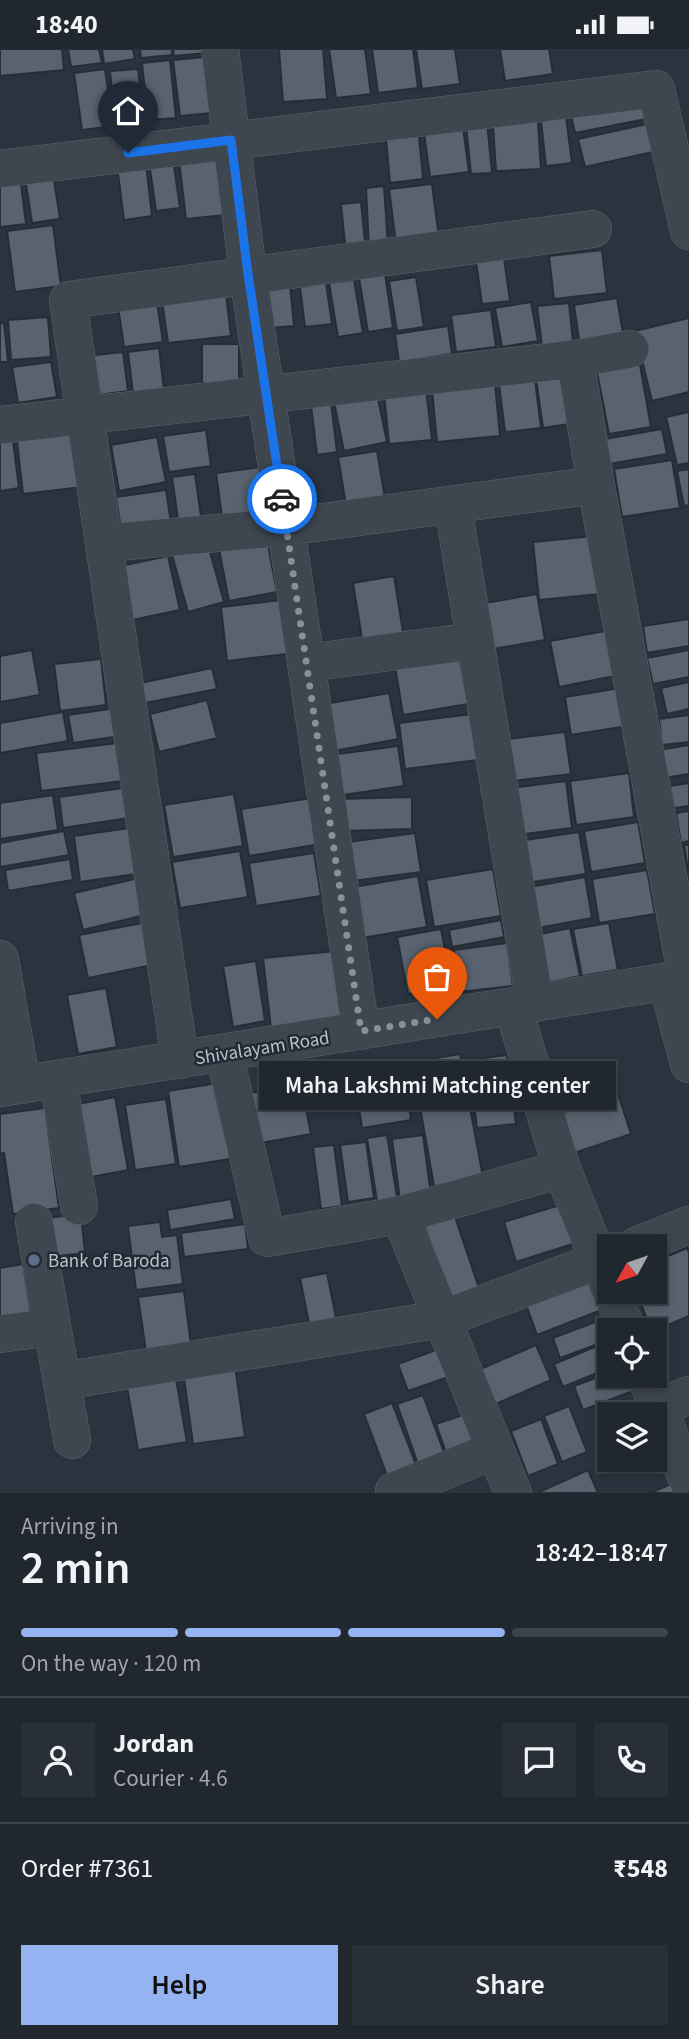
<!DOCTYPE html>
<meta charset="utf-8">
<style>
:root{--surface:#20272f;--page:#282f37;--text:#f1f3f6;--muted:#a2a5aa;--line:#3d444b;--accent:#95b2f1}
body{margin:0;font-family:"Source Sans 3",sans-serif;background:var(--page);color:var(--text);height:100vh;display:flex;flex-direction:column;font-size:26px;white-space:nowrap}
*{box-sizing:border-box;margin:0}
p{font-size:23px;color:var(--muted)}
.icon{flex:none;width:38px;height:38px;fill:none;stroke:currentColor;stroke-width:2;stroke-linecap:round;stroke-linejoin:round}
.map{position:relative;height:1444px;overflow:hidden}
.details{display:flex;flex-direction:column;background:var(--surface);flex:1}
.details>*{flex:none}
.needle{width:46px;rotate:230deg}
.fabs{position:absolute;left:597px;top:1185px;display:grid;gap:14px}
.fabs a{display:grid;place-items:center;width:70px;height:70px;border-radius:0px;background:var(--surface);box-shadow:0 4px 10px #0003,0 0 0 2px var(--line);font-size:35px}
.pin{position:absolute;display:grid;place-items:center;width:60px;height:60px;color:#fff;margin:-72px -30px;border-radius:50% 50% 50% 0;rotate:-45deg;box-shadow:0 0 7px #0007}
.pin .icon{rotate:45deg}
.courier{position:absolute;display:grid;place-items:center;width:70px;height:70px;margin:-35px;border:5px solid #1a73e8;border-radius:50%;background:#fff;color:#222;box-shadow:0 2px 9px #0007}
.bubble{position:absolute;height:49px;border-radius:0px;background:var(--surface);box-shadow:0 4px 10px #0003,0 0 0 2px var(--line);font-size:23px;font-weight:600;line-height:49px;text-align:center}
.overview em{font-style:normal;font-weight:600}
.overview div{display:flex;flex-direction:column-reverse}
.overview{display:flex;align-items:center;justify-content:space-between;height:119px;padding:0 21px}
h1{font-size:46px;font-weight:600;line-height:52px}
.bar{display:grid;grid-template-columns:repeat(4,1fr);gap:10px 7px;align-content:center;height:84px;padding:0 21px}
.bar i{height:9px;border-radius:5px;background:var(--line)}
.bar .on{background:var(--accent)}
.bar p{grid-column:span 4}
.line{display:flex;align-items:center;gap:18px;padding:0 21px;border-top:2px solid var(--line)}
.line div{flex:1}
.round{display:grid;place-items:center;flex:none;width:74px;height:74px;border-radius:0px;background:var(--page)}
.cta{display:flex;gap:14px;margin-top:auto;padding:14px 21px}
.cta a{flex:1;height:80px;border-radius:0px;background:var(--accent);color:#111;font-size:28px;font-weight:600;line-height:80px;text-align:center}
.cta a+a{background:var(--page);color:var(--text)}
.status{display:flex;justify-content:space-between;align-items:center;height:49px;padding:0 35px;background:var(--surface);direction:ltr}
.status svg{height:19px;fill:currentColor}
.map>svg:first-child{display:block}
.building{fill:#59626f;stroke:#252d37;stroke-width:2}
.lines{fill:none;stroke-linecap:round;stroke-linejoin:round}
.minor-casing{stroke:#5c646d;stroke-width:38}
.minor{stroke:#3e464f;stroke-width:37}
.done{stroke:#889099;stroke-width:7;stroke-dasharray:0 12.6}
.route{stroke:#1a73e8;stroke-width:9}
.service-dot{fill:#5c6f8a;stroke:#222b35;stroke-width:2.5}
.labels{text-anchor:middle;stroke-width:5;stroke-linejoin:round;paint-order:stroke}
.street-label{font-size:19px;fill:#bbc1ca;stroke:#222b35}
.poi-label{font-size:19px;fill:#bbc1ca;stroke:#222b35;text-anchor:start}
</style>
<div class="status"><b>18:40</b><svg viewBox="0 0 49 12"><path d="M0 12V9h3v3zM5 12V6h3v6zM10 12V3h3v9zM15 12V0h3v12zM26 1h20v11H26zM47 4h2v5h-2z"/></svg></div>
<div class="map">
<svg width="689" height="1444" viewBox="0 0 689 1444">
<rect width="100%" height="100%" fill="#2a343f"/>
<g class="building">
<polygon points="0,0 62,0 64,21 0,27"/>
<polygon points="68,0 99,0 102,14 71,18"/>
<polygon points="102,0 133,0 135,10 104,15"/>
<polygon points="140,0 172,0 172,6 141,9"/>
<polygon points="173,0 205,0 206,4 174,7"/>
<polygon points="279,0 323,0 327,50 283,53"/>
<polygon points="329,0 365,0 371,45 336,49"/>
<polygon points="372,0 413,0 418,39 378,44"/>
<polygon points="416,0 455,0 460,35 422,40"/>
<polygon points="500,0 549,0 553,25 505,32"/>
<polygon points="205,8 212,64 180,67 173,11"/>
<polygon points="170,11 176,69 148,71 142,14"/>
<polygon points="105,20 113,77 82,81 74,24"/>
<polygon points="138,20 144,74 116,76 110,22"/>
<polygon points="641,47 646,70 575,84 570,61"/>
<polygon points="537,59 541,120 496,122 492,62"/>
<polygon points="565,60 572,114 546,117 540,63"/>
<polygon points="486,63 492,124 471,125 465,66"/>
<polygon points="461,64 469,123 430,128 422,69"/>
<polygon points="647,75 653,103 585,118 578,90"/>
<polygon points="419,87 423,130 390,134 386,90"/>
<polygon points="218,99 225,166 186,170 178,103"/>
<polygon points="172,103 180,159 156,162 148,106"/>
<polygon points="145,106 152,167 124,171 116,109"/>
<polygon points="52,118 60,170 32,174 24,122"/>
<polygon points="19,119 26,175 0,178 0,121"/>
<polygon points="432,135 439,189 396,195 389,140"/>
<polygon points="384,137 388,196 369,198 366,139"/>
<polygon points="361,153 365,193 345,195 341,155"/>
<polygon points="53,176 61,237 15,243 7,182"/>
<polygon points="602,201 607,244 554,250 549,207"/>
<polygon points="504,209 510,252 482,255 476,213"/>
<polygon points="385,225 393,279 368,283 359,229"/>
<polygon points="416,228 424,278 397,282 389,232"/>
<polygon points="354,231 363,284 338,288 329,234"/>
<polygon points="326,234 332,275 305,278 300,238"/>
<polygon points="290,236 294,277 269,279 265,239"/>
<polygon points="226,245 231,287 168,294 162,252"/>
<polygon points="617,249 623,284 579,291 574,256"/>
<polygon points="157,253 163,293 124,298 118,258"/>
<polygon points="531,253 538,292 502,298 495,259"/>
<polygon points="569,254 573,294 542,297 537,257"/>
<polygon points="491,261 496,298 456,303 451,266"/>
<polygon points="48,268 51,308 11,311 8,271"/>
<polygon points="689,269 689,343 652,352 635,282"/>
<polygon points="0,274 4,274 8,313 0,313"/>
<polygon points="448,277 452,305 399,313 395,285"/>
<rect x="202" y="295" width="37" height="39"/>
<polygon points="159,299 164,341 133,344 128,303"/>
<polygon points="123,303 128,342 91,347 86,307"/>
<polygon points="51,313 57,348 18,354 12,318"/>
<polygon points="640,316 651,378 609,385 597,323"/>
<polygon points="569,325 576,374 543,379 536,330"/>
<polygon points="535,331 541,379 505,383 499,335"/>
<polygon points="495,335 500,387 437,393 432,341"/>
<polygon points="376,340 387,393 344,402 333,348"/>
<polygon points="426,340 432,391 389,395 384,345"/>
<polygon points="331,353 337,403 317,406 311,356"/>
<polygon points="689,363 689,414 677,416 666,368"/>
<polygon points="75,376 82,438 23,445 16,383"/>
<polygon points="662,380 667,405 609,415 605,390"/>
<polygon points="206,381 211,417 169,423 163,387"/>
<polygon points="12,384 19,439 0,442 0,385"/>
<polygon points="157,388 166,433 119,442 111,396"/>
<polygon points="377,402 385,449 346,456 338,408"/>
<polygon points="672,411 680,459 622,468 614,420"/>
<polygon points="262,418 269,469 223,475 216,424"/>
<polygon points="689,420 689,456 684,457 677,422"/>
<polygon points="195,425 202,474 179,477 172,428"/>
<polygon points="166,441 172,480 122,487 116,448"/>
<polygon points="266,486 277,543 229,552 218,495"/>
<polygon points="594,487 600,545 539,551 533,493"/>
<polygon points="208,496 224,553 188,563 172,506"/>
<polygon points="168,507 180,561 132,571 120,517"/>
<polygon points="394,527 404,589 363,596 353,534"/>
<polygon points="537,545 545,591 493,600 485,554"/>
<polygon points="281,551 287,605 227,612 221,558"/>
<polygon points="689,570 689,597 647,604 643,577"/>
<polygon points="611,581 620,626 559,638 550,592"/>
<polygon points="32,601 40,646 0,653 0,607"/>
<polygon points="689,601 689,628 653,635 647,609"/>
<polygon points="459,606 468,655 403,666 395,617"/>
<polygon points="101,610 106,656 60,662 54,615"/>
<polygon points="212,619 217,640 145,654 140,634"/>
<polygon points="689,633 689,660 667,665 661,639"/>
<polygon points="620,639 627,677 571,686 565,648"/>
<polygon points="389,644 398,690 334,702 325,655"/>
<polygon points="207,651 217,689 159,703 150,665"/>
<polygon points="116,659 120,687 73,694 68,666"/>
<polygon points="63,663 68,692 0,704 0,674"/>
<polygon points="472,665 478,711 405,720 399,674"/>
<polygon points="689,666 689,693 662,696 659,670"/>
<polygon points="565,683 571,725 513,732 508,690"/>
<polygon points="118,694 123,732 41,742 36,704"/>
<polygon points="689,696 689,725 664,729 659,701"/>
<polygon points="398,697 404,737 336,747 330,706"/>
<polygon points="629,724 634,768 576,776 570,732"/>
<polygon points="566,732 572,779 517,786 511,739"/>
<polygon points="689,734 689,757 674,759 670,737"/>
<polygon points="130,738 135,768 63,779 59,748"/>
<polygon points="234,745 243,797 173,808 164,756"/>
<polygon points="53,746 58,781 0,790 0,754"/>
<polygon points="412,748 412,780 340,782 339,750"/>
<polygon points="312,749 320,795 249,807 241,760"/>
<polygon points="689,762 689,792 681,794 676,764"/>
<polygon points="638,773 645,814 591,823 584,782"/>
<polygon points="136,778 143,824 80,833 74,787"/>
<polygon points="64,782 69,806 0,818 0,794"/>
<polygon points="579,783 586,825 526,834 519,792"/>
<polygon points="415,784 421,823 345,833 340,794"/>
<polygon points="684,796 689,796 689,822 688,822"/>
<polygon points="240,802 248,848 180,859 172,813"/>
<polygon points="314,804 321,847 256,857 249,814"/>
<polygon points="70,810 73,831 8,842 5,821"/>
<polygon points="493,820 501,867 434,878 426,831"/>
<polygon points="647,821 655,865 599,874 592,830"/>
<polygon points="418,827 427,878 356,890 348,839"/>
<polygon points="143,828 153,864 83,881 74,844"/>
<polygon points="585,828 592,869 538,879 530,838"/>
<polygon points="501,871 504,888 452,898 449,881"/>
<polygon points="148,873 157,915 88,929 79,886"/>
<polygon points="609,874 618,921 582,927 573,880"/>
<polygon points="570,879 580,927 541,935 531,887"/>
<polygon points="441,880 452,937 408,945 397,888"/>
<polygon points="507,894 513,937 459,943 454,901"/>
<polygon points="336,902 344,973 271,980 263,909"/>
<polygon points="256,912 265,972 233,978 223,917"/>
<polygon points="106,939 117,998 78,1005 67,946"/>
<polygon points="460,1005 483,1128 434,1137 412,1013"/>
<polygon points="507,1006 516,1075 477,1079 468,1011"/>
<polygon points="402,1012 411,1071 362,1079 353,1020"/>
<polygon points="218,1034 230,1110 179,1118 168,1042"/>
<polygon points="301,1034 311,1085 261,1094 251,1044"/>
<polygon points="618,1045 631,1085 574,1104 561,1064"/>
<polygon points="115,1048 128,1121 86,1129 73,1056"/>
<polygon points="166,1050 176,1115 135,1121 125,1056"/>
<polygon points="45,1059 59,1159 13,1165 4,1104 0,1105 0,1065"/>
<polygon points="387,1086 397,1148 377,1152 367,1089"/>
<polygon points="423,1086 431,1146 400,1151 392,1090"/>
<polygon points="366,1093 374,1149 348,1153 340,1096"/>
<polygon points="334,1096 342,1157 321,1160 313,1098"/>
<polygon points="231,1150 235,1170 170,1181 167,1161"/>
<polygon points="570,1153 582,1192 516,1213 504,1173"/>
<polygon points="81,1165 85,1204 51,1208 47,1169"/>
<polygon points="454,1165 479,1239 449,1249 424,1175"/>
<polygon points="160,1173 162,1188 177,1186 183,1235 136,1241 128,1177"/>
<polygon points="245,1175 248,1200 184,1208 181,1184"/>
<polygon points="687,1199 689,1204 689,1267 654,1282 652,1281 635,1242 654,1242 654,1213"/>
<polygon points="23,1215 32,1271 0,1276 0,1219"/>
<polygon points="590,1222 604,1260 537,1286 523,1247"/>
<polygon points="327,1224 336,1269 309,1274 300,1229"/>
<polygon points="184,1242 191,1296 146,1302 138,1248"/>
<polygon points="611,1267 609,1291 560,1309 553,1289"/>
<polygon points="609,1292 609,1319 563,1338 554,1315"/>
<polygon points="536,1296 551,1331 491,1357 476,1322"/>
<polygon points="444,1298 454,1326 408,1342 398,1315"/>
<polygon points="235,1316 245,1388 193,1395 183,1322"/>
<polygon points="609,1324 609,1326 633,1326 638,1340 583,1361 574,1337"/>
<polygon points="176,1330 187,1393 138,1401 127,1338"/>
<polygon points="423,1346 446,1409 419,1418 397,1355"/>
<polygon points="392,1354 417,1418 388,1429 364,1365"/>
<polygon points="569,1357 587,1403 562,1413 544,1367"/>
<polygon points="469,1364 482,1398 448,1409 436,1375"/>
<polygon points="541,1370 558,1415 528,1427 511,1382"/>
<polygon points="588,1421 598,1444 537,1444"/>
<polygon points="671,1435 675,1444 650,1444"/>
</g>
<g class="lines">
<g class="minor-casing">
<g id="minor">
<polyline points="220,0 248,225 361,982"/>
<polyline points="0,120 656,40 689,182"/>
<polyline points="575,310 596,436 687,930"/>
<polyline points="0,376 575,310 630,300"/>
<polyline points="453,457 535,954"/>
<polyline points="105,494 286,478 596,436"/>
<polyline points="306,614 474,592"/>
<polyline points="0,910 22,1036"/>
<polyline points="667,933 689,1015"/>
<polyline points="513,958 562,1120 609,1237"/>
<polyline points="224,1004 267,1189 400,1166 562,1120"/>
<polyline points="180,1011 68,251 593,180"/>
<polyline points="58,1030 79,1157"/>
<polyline points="0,1039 689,929"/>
<polyline points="400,1166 513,1444"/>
<polyline points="34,1173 72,1391"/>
<polyline points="636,1197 689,1176"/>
<polyline points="611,1242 627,1281"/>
<polyline points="0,1285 52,1278"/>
<polyline points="645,1326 689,1434"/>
<polyline points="62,1332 442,1270 609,1208"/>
<polyline points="659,1359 689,1346"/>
<polyline points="394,1442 495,1401"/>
</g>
</g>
<use href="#minor" class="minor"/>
</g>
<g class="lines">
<polyline class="done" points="282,450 361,982 437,970"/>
<polyline class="route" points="128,104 231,91 248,225 282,450"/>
</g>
<circle class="service-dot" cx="34" cy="1211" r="7"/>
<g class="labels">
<g class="street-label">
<text transform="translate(262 998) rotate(-9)" y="7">Shivalayam Road</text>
</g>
<g class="poi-label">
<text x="48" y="1218">Bank of Baroda</text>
</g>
</g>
</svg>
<div class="fabs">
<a><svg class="needle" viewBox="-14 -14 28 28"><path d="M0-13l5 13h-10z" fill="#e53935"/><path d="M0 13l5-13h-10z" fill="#a2a5aa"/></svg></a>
<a><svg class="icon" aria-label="locate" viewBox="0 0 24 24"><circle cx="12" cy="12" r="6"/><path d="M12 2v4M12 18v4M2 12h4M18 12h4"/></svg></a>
<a><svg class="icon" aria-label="layers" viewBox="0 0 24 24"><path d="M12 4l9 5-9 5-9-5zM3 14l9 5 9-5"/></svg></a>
</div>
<div class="pin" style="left:437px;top:970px;background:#ea580c"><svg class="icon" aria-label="bag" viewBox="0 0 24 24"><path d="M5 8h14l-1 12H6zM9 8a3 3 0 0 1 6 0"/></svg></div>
<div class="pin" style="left:128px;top:104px;background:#1f2937"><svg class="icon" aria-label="home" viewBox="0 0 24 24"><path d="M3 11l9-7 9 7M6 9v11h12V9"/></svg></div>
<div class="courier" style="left:282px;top:450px"><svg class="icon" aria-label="car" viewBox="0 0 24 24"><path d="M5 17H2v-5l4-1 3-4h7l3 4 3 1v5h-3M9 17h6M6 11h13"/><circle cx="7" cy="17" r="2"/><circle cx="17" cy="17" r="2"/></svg></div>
<div class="bubble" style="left:259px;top:1012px;width:357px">Maha Lakshmi Matching center</div>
</div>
<section class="details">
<div class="overview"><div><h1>2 min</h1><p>Arriving in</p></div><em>18:42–18:47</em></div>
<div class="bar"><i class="on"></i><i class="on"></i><i class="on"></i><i></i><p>On the way · 120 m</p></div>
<div class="line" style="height:126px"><a class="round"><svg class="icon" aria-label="person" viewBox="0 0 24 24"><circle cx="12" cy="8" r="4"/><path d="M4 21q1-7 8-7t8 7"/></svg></a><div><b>Jordan</b><p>Courier · 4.6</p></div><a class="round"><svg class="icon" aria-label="chat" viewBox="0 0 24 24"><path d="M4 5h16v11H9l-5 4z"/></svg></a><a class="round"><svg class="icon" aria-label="phone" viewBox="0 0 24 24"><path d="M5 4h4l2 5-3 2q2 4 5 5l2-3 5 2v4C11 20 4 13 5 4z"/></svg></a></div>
<div class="line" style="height:91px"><div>Order #7361</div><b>₹548</b></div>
<div class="cta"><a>Help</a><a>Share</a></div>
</section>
